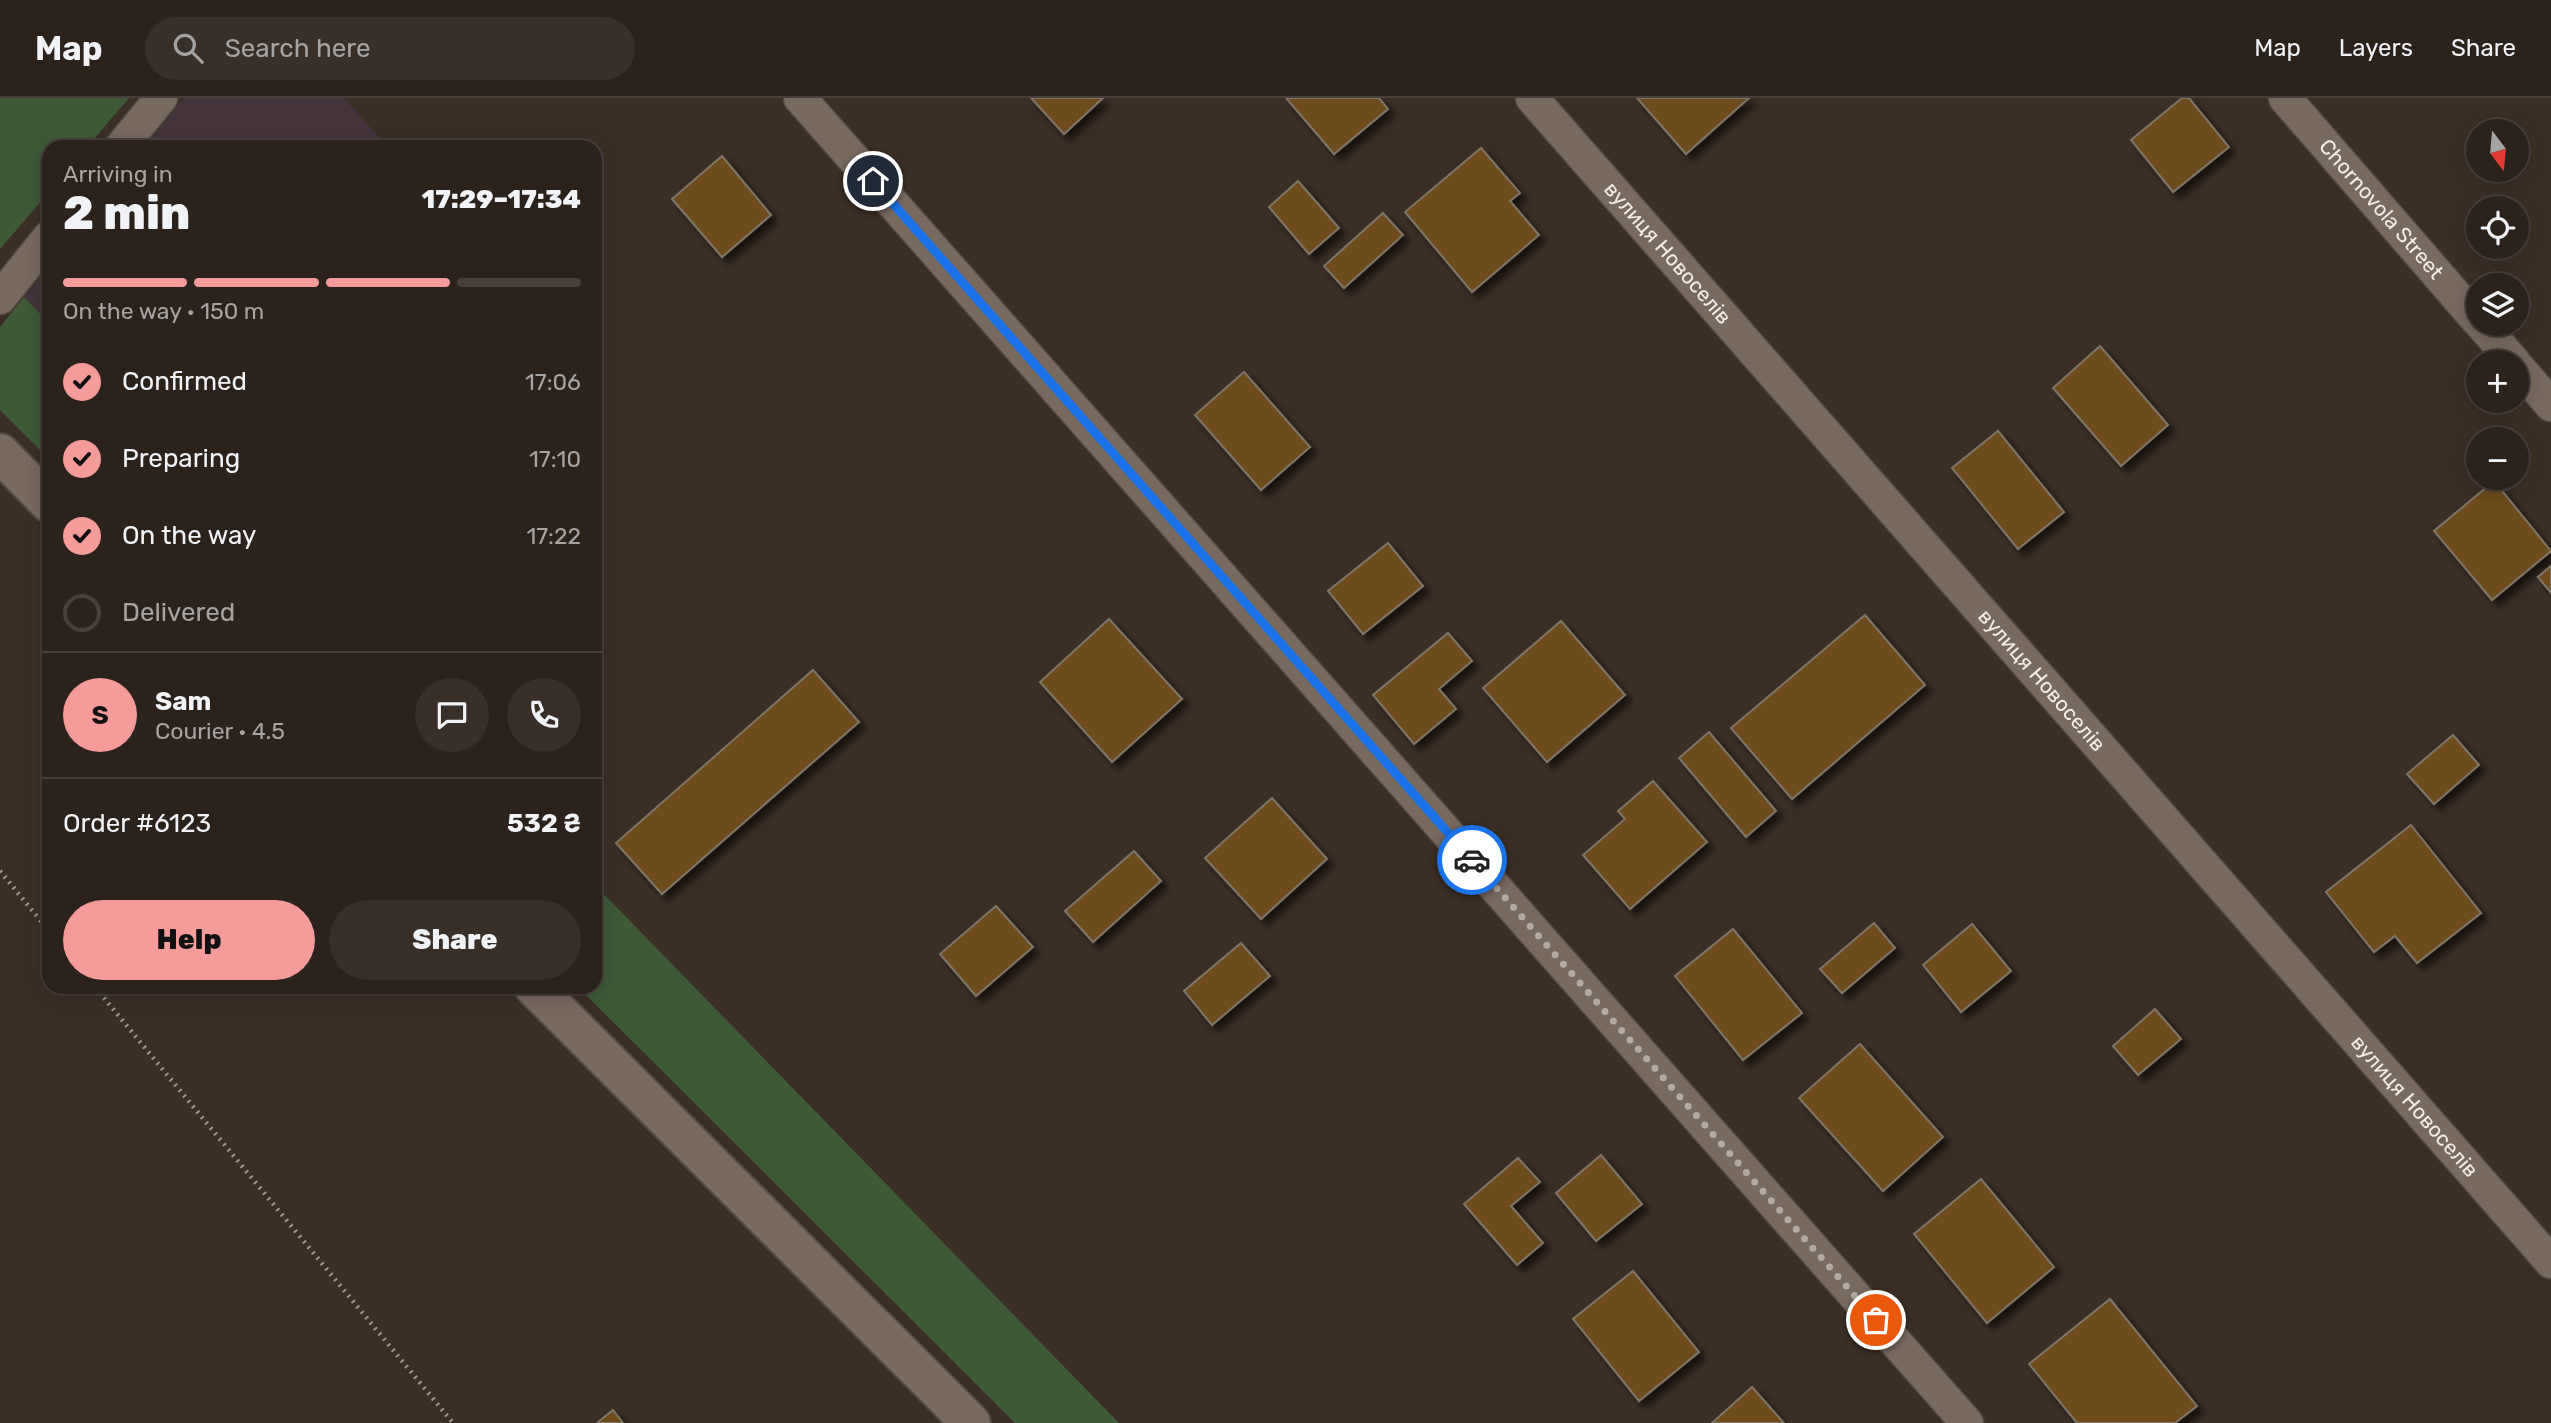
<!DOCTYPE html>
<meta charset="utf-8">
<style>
:root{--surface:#2c221c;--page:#382f29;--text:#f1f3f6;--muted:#a6a4a3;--line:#483f3b;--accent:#f59b99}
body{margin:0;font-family:Rubik,sans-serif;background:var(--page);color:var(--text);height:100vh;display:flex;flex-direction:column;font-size:26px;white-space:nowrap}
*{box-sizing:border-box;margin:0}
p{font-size:23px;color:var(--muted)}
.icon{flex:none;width:38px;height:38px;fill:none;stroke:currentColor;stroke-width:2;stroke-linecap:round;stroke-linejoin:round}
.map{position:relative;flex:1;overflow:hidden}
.sheet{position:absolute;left:42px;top:42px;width:560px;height:854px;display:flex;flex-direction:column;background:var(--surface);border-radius:21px;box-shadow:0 4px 18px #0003,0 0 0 2px var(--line)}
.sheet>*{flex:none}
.needle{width:46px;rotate:164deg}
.tools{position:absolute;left:2466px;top:21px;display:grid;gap:14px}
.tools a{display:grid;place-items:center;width:63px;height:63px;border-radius:50%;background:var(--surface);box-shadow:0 4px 18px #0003,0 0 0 2px var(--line);font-size:35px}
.pin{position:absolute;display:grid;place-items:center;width:60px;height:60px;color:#fff;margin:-30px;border:4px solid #fff;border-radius:50%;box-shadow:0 2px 7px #0007}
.courier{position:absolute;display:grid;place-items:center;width:70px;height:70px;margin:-35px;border:5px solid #1a73e8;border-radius:50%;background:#fff;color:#222;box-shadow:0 2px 9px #0007}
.head em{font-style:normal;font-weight:800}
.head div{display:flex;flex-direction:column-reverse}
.head{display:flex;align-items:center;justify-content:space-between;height:119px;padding:0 21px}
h1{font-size:46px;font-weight:800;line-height:52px}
.bar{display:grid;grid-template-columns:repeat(4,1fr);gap:10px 7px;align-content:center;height:84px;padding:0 21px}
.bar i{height:9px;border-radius:5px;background:var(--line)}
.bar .selected{background:var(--accent)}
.bar p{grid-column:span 4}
.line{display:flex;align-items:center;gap:18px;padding:0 21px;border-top:2px solid var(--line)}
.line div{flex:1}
.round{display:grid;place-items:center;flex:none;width:74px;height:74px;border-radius:37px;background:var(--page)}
ol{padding:0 21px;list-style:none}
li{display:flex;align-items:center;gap:21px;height:77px}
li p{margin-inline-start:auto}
li .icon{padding:7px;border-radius:50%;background:var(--accent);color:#111;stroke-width:4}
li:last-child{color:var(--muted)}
li i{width:38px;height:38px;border:4px solid var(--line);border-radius:50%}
.button{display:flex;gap:14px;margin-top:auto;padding:14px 21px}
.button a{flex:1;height:80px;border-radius:42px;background:var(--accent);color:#111;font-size:28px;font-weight:800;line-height:80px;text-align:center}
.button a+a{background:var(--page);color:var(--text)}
header{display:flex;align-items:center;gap:42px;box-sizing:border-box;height:98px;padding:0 35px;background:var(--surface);border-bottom:2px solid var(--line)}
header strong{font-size:33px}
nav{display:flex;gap:38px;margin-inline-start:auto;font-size:24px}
.search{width:490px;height:63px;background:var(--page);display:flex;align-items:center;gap:18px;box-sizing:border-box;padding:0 24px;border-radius:38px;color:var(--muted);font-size:26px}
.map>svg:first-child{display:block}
.industrial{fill:#45333b}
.green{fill:#3e5a37}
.building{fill:#6e4b1c;stroke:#7f7466;stroke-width:2;filter:url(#shadow)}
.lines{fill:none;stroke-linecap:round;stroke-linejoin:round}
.minor-casing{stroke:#554942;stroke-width:35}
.tertiary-casing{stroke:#554942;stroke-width:42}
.path{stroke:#a0958e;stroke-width:4.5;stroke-dasharray:2 5;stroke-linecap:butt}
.minor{stroke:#796a60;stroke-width:32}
.tertiary{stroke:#796a60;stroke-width:38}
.done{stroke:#b4aaa2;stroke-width:7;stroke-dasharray:0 12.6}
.route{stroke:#1a73e8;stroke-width:9}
.labels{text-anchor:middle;stroke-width:5;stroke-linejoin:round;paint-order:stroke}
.street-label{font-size:21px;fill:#f5ece6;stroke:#1e1814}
</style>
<header>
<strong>Map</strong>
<div class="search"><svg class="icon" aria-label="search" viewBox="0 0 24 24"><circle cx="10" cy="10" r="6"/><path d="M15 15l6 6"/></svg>Search here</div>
<nav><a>Map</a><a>Layers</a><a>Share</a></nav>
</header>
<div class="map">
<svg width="2551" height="1325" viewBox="0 0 2551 1325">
<defs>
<filter id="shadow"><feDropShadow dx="6" dy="6" stdDeviation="3.5" flood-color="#0009"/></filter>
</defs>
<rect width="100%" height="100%" fill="#3b2e25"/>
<g class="industrial">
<polygon points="184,0 344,0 388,49 145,49"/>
<polygon points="49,168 49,225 24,199"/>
</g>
<g class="green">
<polygon points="0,0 129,0 87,49 49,49 49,94 0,151"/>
<polygon points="24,199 49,225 49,361 0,312 0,229"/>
<polygon points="595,787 1119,1325 1015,1325 578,889 595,889"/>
</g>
<g class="building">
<polygon points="1031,0 1103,0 1064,36"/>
<polygon points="1286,0 1379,0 1388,11 1334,56"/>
<polygon points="1637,0 1749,0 1686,56"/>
<polygon points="2182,0 2189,0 2229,49 2173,94 2131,42"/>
<polygon points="1481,50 1520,95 1510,103 1539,137 1472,194 1405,114"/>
<polygon points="722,58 771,117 722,159 672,101"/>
<polygon points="1298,83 1339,130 1309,156 1269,109"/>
<polygon points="1383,115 1403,137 1344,190 1324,168"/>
<polygon points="49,181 49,198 41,191"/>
<polygon points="2100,248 2168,327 2121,368 2053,290"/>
<polygon points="1244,274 1310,349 1261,392 1195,317"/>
<polygon points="1998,333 2064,414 2018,451 1952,370"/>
<polygon points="2494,383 2551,453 2492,502 2434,433"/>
<polygon points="1388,445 1423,488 1363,536 1328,493"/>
<polygon points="2551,468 2551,495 2538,479"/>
<polygon points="1865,517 1925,587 1792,701 1731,630"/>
<polygon points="1109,521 1182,601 1112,664 1040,584"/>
<polygon points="1561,523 1625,597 1547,664 1483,590"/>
<polygon points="1448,535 1472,563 1439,591 1456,611 1414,646 1373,597"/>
<polygon points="813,572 859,624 662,796 616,745"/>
<polygon points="1709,634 1776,713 1746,739 1679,660"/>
<polygon points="2453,637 2479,667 2434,706 2407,676"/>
<polygon points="1653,683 1707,744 1630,811 1583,757 1625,721 1618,713"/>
<polygon points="1272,700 1327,761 1261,821 1205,760"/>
<polygon points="2411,727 2481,815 2417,865 2395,838 2374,854 2326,794"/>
<polygon points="1134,753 1161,783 1093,844 1065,813"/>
<polygon points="996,808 1033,849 976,898 940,856"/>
<polygon points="1874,825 1895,850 1842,895 1820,871"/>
<polygon points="1972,826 2011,873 1961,914 1923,867"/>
<polygon points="1733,831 1802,915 1743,962 1675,878"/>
<polygon points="1241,845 1270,878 1212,927 1184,893"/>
<polygon points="2155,911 2181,941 2138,977 2113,948"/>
<polygon points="1860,946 1943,1039 1883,1093 1799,1000"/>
<polygon points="1601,1057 1642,1106 1596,1143 1556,1095"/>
<polygon points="1518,1060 1540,1084 1511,1108 1543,1145 1517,1167 1464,1106"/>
<polygon points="1981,1081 2054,1169 1987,1225 1914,1136"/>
<polygon points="1633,1173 1699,1254 1639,1303 1573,1221"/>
<polygon points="2110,1201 2197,1308 2175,1325 2077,1325 2029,1266"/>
<polygon points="1752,1289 1784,1325 1712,1325"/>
<polygon points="613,1312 623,1325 597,1325"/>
</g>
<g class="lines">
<g class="minor-casing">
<g id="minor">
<polyline points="800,0 1967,1325"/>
<path id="s1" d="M1532 0 2551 1164"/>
<path id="s2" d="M2285 0 2478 223"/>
<polyline points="121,49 161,0"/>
<polyline points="0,200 49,139"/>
<polyline points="2481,226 2514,264"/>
<polyline points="2516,267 2551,307"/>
</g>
</g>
<g class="tertiary-casing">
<g id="tertiary">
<polyline points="0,355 49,405"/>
<polyline points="534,889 971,1325"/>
</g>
</g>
<g class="path">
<polyline points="0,773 49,833"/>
<polyline points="95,889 453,1325"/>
</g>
<use href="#minor" class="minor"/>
<use href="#tertiary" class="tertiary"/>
</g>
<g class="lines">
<polyline class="done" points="1472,762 1876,1222"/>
<polyline class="route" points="873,83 1472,762"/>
</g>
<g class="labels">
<g class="street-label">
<text dy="7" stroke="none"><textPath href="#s2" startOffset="147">Chornovola Street</textPath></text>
<text dy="7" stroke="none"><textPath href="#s1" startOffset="206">вулиця Новоселів</textPath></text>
<text dy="7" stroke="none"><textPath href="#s1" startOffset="774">вулиця Новоселів</textPath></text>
<text dy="7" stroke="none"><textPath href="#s1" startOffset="1340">вулиця Новоселів</textPath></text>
</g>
</g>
</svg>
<div class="tools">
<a><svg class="needle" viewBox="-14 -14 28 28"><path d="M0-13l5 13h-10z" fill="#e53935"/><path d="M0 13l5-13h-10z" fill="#a6a4a3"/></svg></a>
<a><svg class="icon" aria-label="locate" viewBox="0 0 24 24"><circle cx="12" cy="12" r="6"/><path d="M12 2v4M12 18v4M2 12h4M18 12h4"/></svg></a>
<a><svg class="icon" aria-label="layers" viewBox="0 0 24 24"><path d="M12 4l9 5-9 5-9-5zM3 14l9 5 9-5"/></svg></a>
<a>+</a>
<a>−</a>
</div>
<div class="pin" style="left:1876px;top:1222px;background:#ea580c"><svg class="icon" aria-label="bag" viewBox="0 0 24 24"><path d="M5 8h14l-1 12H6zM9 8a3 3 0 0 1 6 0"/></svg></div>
<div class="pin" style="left:873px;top:83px;background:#1f2937"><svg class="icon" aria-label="home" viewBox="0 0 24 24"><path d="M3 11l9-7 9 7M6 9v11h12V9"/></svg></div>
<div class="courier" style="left:1472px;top:762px"><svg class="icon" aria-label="car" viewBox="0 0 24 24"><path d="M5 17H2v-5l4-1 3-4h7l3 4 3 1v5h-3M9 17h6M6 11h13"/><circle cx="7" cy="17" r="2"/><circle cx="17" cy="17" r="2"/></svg></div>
<section class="sheet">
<div class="head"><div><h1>2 min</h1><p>Arriving in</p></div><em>17:29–17:34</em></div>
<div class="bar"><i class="selected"></i><i class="selected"></i><i class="selected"></i><i></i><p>On the way · 150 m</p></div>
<ol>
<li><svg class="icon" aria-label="check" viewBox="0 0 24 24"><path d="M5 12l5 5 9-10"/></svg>Confirmed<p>17:06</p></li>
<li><svg class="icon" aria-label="check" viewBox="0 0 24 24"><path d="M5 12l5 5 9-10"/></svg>Preparing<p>17:10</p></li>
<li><svg class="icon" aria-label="check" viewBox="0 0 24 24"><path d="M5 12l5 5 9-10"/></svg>On the way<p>17:22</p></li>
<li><i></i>Delivered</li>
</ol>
<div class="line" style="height:126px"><b class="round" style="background:var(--accent);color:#111">S</b><div><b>Sam</b><p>Courier · 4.5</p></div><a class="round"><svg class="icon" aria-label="chat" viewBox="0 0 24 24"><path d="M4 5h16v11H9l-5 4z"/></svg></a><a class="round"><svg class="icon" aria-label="phone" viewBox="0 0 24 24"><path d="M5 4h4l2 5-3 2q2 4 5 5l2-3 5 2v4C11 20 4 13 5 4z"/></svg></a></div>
<div class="line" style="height:91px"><div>Order #6123</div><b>532 ₴</b></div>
<div class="button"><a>Help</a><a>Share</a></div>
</section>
</div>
